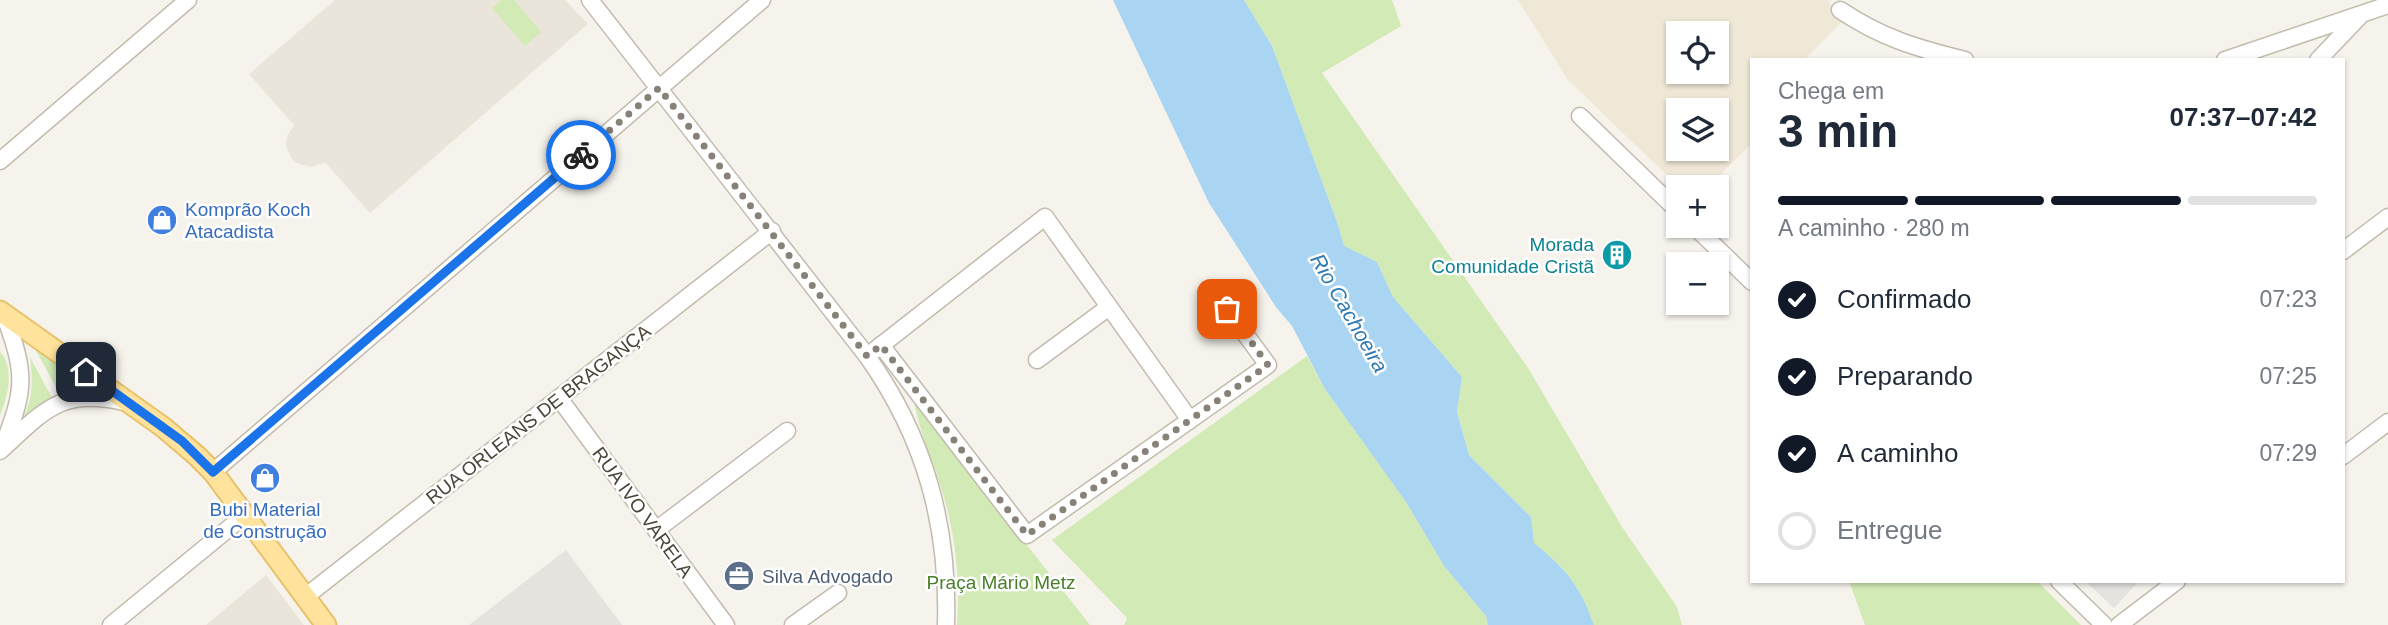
<!DOCTYPE html>
<html lang="pt">
<meta charset="utf-8">
<style>
:root{--surface:#fff;--page:#f6f6f7;--text:#1f2937;--muted:#747a83;--line:#e0e1e3;--accent:#111827}
body{margin:0;font-family:Helvetica,sans-serif;background:var(--page);color:var(--text);height:100vh;display:flex;flex-direction:column;font-size:26px;white-space:nowrap}
*{box-sizing:border-box;margin:0}
p{font-size:23px;color:var(--muted)}
.icon{flex:none;width:38px;height:38px;fill:none;stroke:currentColor;stroke-width:2;stroke-linecap:round;stroke-linejoin:round}
.map{position:relative;flex:1;overflow:hidden}
.side{position:absolute;left:1750px;top:58px;width:595px;height:525px;display:flex;flex-direction:column;background:var(--surface);border-radius:0px;box-shadow:0 2px 5px #0004}
.side>*{flex:none}
.buttons{position:absolute;left:1666px;top:21px;display:grid;gap:14px}
.buttons a{display:grid;place-items:center;width:63px;height:63px;border-radius:0px;background:var(--surface);box-shadow:0 2px 5px #0004;font-size:35px}
.pin{position:absolute;display:grid;place-items:center;width:60px;height:60px;color:#fff;margin:-30px;border-radius:14px;box-shadow:0 4px 10px #0006}
.courier{position:absolute;display:grid;place-items:center;width:70px;height:70px;margin:-35px;border:5px solid #1a73e8;border-radius:50%;background:#fff;color:#222;box-shadow:0 2px 9px #0007}
.summary em{font-style:normal;font-weight:700}
.summary div{display:flex;flex-direction:column-reverse}
.summary{display:flex;align-items:center;justify-content:space-between;height:119px;padding:0 28px}
h1{font-size:46px;font-weight:700;line-height:52px}
.bar{display:grid;grid-template-columns:repeat(4,1fr);gap:10px 7px;align-content:center;height:84px;padding:0 28px}
.bar i{height:9px;border-radius:5px;background:var(--line)}
.bar .on{background:var(--accent)}
.bar p{grid-column:span 4}
ol{padding:0 28px;list-style:none}
li{display:flex;align-items:center;gap:21px;height:77px}
li p{margin-inline-start:auto}
li .icon{padding:7px;border-radius:50%;background:var(--accent);color:#fff;stroke-width:4}
li:last-child{color:var(--muted)}
li i{width:38px;height:38px;border:4px solid var(--line);border-radius:50%}
.map>svg:first-child{display:block}
.residential{fill:#eae5da}
.industrial{fill:#e6e2dd}
.education{fill:#efe8d6;fill-rule:evenodd}
.green{fill:#d2eab5}
.parking{fill:#e5e3e0}
.water{fill:#a9d4f2}
.lines{fill:none;stroke-linecap:round;stroke-linejoin:round}
.minor-casing{stroke:#c2bbae;stroke-width:19}
.major-casing{stroke:#e6c16a;stroke-width:23}
.minor{stroke:#fff;stroke-width:16}
.major{stroke:#ffe39c;stroke-width:19}
.done{stroke:#878178;stroke-width:7;stroke-dasharray:0 12.6}
.route{stroke:#1a73e8;stroke-width:9}
.labels{text-anchor:middle;stroke-width:5;stroke-linejoin:round;paint-order:stroke}
.shop-label{font-size:19px;fill:#366cbe;stroke:#fff;text-anchor:start}
.culture-label{font-size:19px;fill:#0d838f;stroke:#fff;text-anchor:end}
.street-label{font-size:19px;fill:#4b4439;stroke:#fff}
.service-label{font-size:19px;fill:#4e5e75;stroke:#fff;text-anchor:start}
.park-label{font-size:19px;fill:#4a7f2a;stroke:#fff}
.water-label{font-size:21px;font-style:italic;fill:#2e7ab2;stroke:#fff}
</style>
<div class="map">
<svg width="2388" height="625" viewBox="0 0 2388 625">
<rect width="100%" height="100%" fill="#f6f3ec"/>
<g class="residential">
<polygon points="335,0 565,0 588,24 370,213 325,162 312,167 299,164 293,160 287,149 286,143 287,136 294,125 249,74"/>
<polygon points="266,575 304,625 206,625"/>
</g>
<polygon class="industrial" points="566,550 622,625 469,625"/>
<path class="education" d="M1518 0H1828L1842 22 1805 59 1752 60V143L1708 187H1679L1568 80ZM1678 33H1717V72H1678ZM1678 110H1717V149H1678Z"/>
<g class="green">
<polygon points="501,0 514,0 541,32 525,46 492,8"/>
<path d="M1244 0H1392L1401 26 1322 73 1528 368 1622 527 1677 607 1682 625H1594C1579 584 1568 570 1534 544L1531 517 1469 455 1457 412 1462 377 1393 297 1377 262 1344 247 1337 222 1272 46Z"/>
<polygon points="34,347 99,389 81,390 61,396"/>
<path d="M0 351C15 370 8 395 0 415Z"/>
<polygon points="1307,356 1325,389 1406,502 1444,566 1486,616 1488,625 1124,625 1127,618 1052,540"/>
<path d="M30 357 53 400 20 424C33 402 33 382 30 357Z"/>
<path d="M914 402 1090 625H957C961 573 954 524 937 475 928 450 919 428 914 402Z"/>
<polygon points="1849,581 2037,581 2081,625 1865,625"/>
</g>
<polygon class="parking" points="2085,581 2112,581 2116,584 2119,581 2139,581 2114,608"/>
<path class="water" d="M1113 0H1244L1272 46 1337 222 1344 246 1377 262 1393 297 1462 377 1457 412 1469 455 1531 517 1534 543C1568 571 1579 584 1594 625H1488L1486 616 1444 566 1406 502 1325 389 1292 326 1276 307 1209 203Z"/>
<g class="lines">
<g class="minor-casing">
<g id="minor">
<path d="M590 0 867 356C925 438 949 525 946 625"/>
<path d="M1840 10C1882 38 1916 48 1965 60"/>
<polyline points="2225,60 2388,5"/>
<polyline points="2318,60 2359,17"/>
<polyline points="1580,116 1678,211"/>
<polyline points="0,161 188,0"/>
<polyline points="1694,226 1752,282"/>
<polyline points="2343,251 2388,217"/>
<polyline points="881,345 1027,535 1268,365 1213,290"/>
<polyline points="875,350 1045,217 1190,420"/>
<polyline points="1037,360 1109,307"/>
<polyline points="559,398 726,625"/>
<path d="M3 446C26 387 26 374 4 314"/>
<path d="M0 451C44 411 61 387 124 402"/>
<polyline points="2343,456 2388,422"/>
<polyline points="213,472 762,0"/>
<polyline points="656,530 787,431"/>
<polyline points="2059,581 2104,625"/>
<polyline points="305,597 772,231"/>
<polyline points="111,625 245,515"/>
<polyline points="793,625 838,593"/>
<polyline points="2119,625 2177,581"/>
</g>
</g>
<g class="major-casing">
<polyline id="major" points="0,311 163,427 196,455 213,472 326,625"/>
</g>
<use href="#minor" class="minor"/>
<use href="#major" class="major"/>
</g>
<g class="lines">
<polyline class="done" points="581,155 659,88 867,356 881,345 1027,535 1268,365 1227,309"/>
<polyline class="route" points="86,372 182,441 213,472 581,155"/>
</g>
<defs>
<g id="shop-disc" transform="scale(1.575)"><circle r="9.5" fill="#3f7fe0" stroke="#fff"/><path d="M-5-2.5h2.3a2.7 3.5 0 0 1 5.4 0H5L5.5 6h-11ZM-1.5-2.5h3a1.5 2.3 0 0 0-3 0Z" fill="#fff"/></g>
<g id="building-disc" transform="scale(1.575)"><circle r="9.5" fill="#0f9aa8" stroke="#fff"/><path d="M-4-6H4V6H1V3H-1V6H-4ZM-2.5-4.3h1.7v1.8h-1.7ZM.8-4.3h1.7v1.8H.8ZM-2.5-1h1.7V.8h-1.7ZM.8-1h1.7V.8H.8Z" fill="#fff"/></g>
<g id="office-disc" transform="scale(1.575)"><circle r="9.5" fill="#5c6f8a" stroke="#fff"/><path d="M-6-3h4V-5.5h4V-3h4V5H-6ZM-1-4.5V-3h2v-1.5ZM-6 0V1H6V0Z" fill="#fff"/></g>
</defs>
<g fill-rule="evenodd">
<use href="#shop-disc" x="162" y="220"/>
<use href="#building-disc" x="1617" y="255"/>
<use href="#shop-disc" x="265" y="478"/>
<use href="#office-disc" x="739" y="576"/>
</g>
<g class="labels">
<g class="shop-label">
<text x="185" y="216">Komprão Koch<tspan x="185" dy="22">Atacadista</tspan></text>
<text x="265" y="516" text-anchor="middle">Bubi Material<tspan x="265" dy="22">de Construção</tspan></text>
</g>
<g class="culture-label">
<text x="1594" y="251">Morada<tspan x="1594" dy="22">Comunidade Cristã</tspan></text>
</g>
<g class="street-label">
<text transform="translate(538 414) rotate(-38)" y="7">RUA ORLEANS DE BRAGANÇA</text>
<text transform="translate(643 512) rotate(54)" y="7">RUA IVO VARELA</text>
</g>
<g class="service-label">
<text x="762" y="583">Silva Advogado</text>
</g>
<g class="park-label">
<text x="1001" y="589">Praça Mário Metz</text>
</g>
<g class="water-label">
<text transform="translate(1349 313) rotate(60)" y="7">Rio Cachoeira</text>
</g>
</g>
</svg>
<div class="buttons">
<a><svg class="icon" aria-label="locate" viewBox="0 0 24 24"><circle cx="12" cy="12" r="6"/><path d="M12 2v4M12 18v4M2 12h4M18 12h4"/></svg></a>
<a><svg class="icon" aria-label="layers" viewBox="0 0 24 24"><path d="M12 4l9 5-9 5-9-5zM3 14l9 5 9-5"/></svg></a>
<a>+</a>
<a>−</a>
</div>
<div class="pin" style="left:1227px;top:309px;background:#ea580c"><svg class="icon" aria-label="bag" viewBox="0 0 24 24"><path d="M5 8h14l-1 12H6zM9 8a3 3 0 0 1 6 0"/></svg></div>
<div class="pin" style="left:86px;top:372px;background:#1f2937"><svg class="icon" aria-label="home" viewBox="0 0 24 24"><path d="M3 11l9-7 9 7M6 9v11h12V9"/></svg></div>
<div class="courier" style="left:581px;top:155px"><svg class="icon" aria-label="bike" viewBox="0 0 24 24"><circle cx="6" cy="16" r="4"/><circle cx="18" cy="16" r="4"/><path d="M6 16l4-8h5l3 8M10 8l3 8H6M13 5h3"/></svg></div>
<section class="side">
<div class="summary"><div><h1>3 min</h1><p>Chega em</p></div><em>07:37–07:42</em></div>
<div class="bar"><i class="on"></i><i class="on"></i><i class="on"></i><i></i><p>A caminho · 280 m</p></div>
<ol>
<li><svg class="icon" aria-label="check" viewBox="0 0 24 24"><path d="M5 12l5 5 9-10"/></svg>Confirmado<p>07:23</p></li>
<li><svg class="icon" aria-label="check" viewBox="0 0 24 24"><path d="M5 12l5 5 9-10"/></svg>Preparando<p>07:25</p></li>
<li><svg class="icon" aria-label="check" viewBox="0 0 24 24"><path d="M5 12l5 5 9-10"/></svg>A caminho<p>07:29</p></li>
<li><i></i>Entregue</li>
</ol>
</section>
</div>
